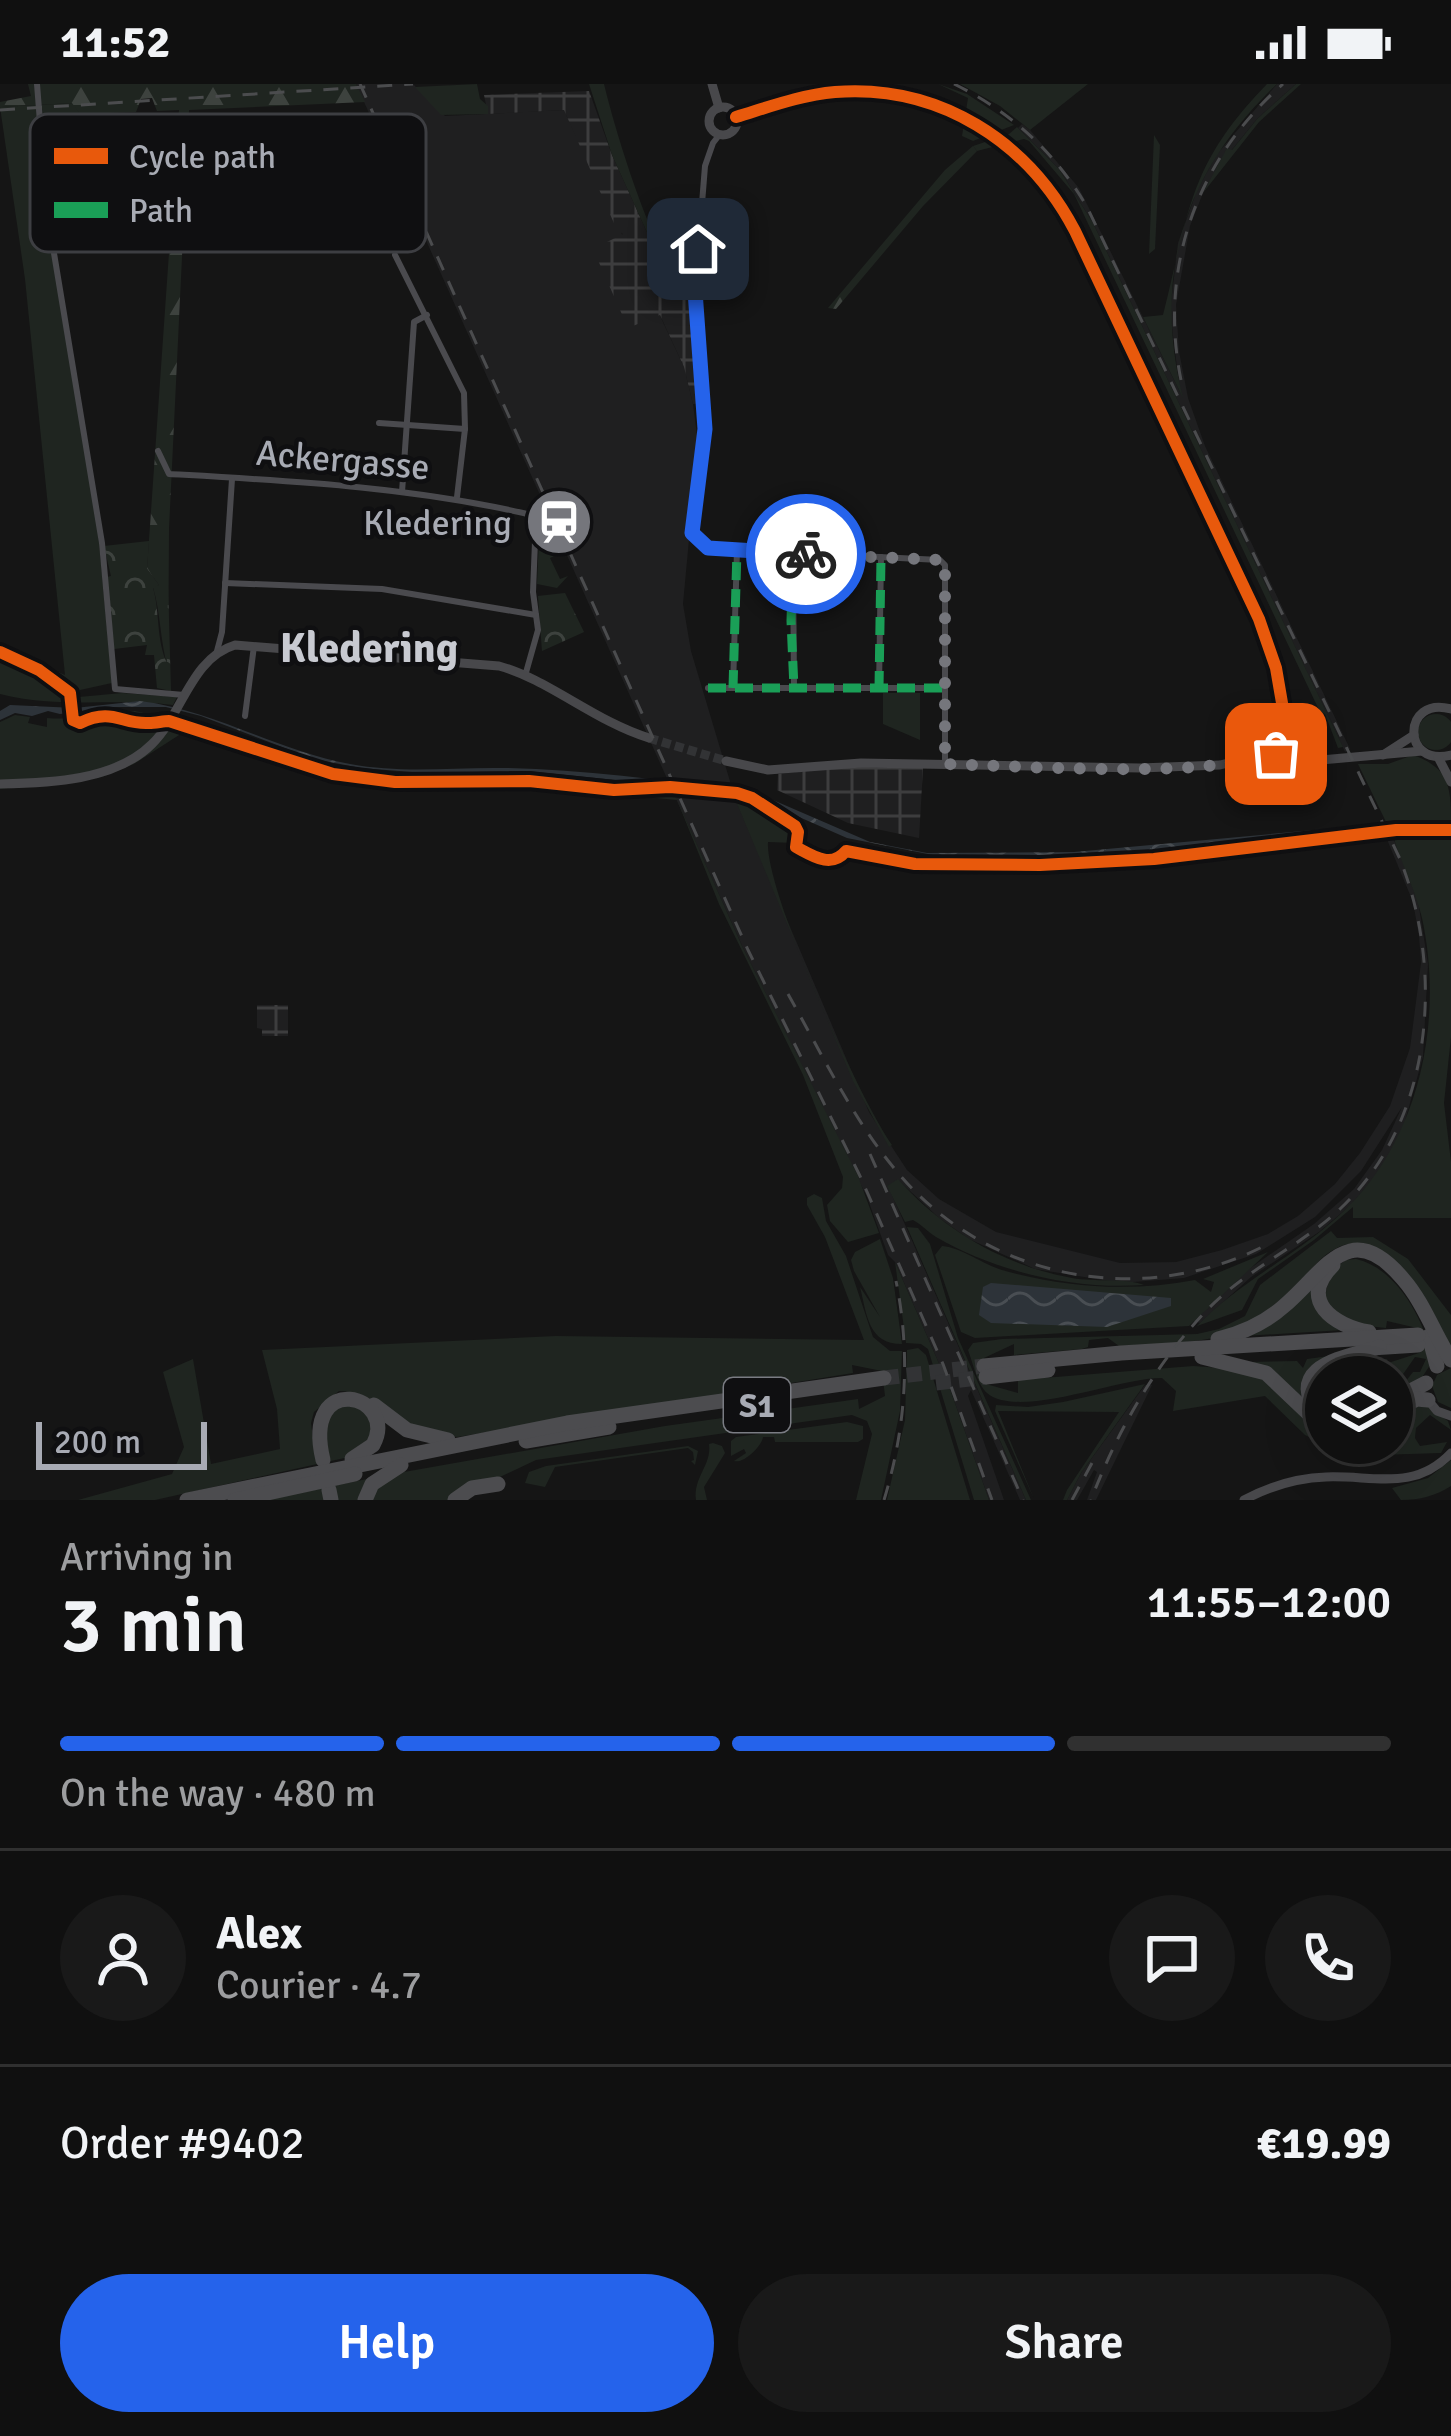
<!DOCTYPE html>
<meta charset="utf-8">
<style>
:root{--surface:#101010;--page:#191919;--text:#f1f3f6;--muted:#9c9d9f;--line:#303030;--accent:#2563eb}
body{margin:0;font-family:Signika,sans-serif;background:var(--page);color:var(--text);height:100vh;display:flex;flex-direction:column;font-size:45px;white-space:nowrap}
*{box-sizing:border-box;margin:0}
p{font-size:39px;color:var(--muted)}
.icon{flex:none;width:66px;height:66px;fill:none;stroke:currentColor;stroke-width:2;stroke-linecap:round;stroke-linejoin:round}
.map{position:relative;height:1416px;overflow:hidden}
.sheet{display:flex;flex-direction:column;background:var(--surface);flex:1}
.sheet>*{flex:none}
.controls{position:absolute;left:1305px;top:1272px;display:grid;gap:24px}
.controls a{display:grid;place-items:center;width:108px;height:108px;border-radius:50%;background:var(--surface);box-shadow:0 12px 48px #0002,0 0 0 3px var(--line);font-size:60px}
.scale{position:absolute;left:36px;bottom:30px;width:171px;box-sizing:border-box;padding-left:12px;border:6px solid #a8abb4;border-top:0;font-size:33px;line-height:42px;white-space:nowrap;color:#a8abb4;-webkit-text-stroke:9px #0f0f11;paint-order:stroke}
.pin{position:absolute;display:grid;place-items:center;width:102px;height:102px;color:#fff;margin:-51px;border-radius:24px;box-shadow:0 6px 18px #0006}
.courier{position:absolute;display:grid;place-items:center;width:120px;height:120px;margin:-60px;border:9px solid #2563eb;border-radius:50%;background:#fff;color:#222;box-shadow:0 3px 15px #0007}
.head em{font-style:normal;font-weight:600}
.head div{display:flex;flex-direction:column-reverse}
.head{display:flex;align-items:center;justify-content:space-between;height:204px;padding:0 60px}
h1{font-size:78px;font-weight:600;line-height:90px}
.bar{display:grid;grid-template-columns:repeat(4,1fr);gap:18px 12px;align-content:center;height:144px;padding:0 60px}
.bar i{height:15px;border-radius:9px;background:var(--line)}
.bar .current{background:var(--accent)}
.bar p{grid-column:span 4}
.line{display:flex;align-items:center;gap:30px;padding:0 60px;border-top:3px solid var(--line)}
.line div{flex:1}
.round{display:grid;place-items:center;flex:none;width:126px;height:126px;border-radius:63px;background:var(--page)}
.cta{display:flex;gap:24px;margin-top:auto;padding:24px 60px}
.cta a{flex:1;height:138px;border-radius:72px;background:var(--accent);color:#fff;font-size:48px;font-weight:600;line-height:138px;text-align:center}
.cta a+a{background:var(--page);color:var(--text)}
.status{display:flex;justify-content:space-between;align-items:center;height:84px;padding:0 60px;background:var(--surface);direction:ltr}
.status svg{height:33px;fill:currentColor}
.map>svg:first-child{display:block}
.built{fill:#1f1f20}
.industrial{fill:url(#industrial-grid)}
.grass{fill:#1f2520}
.forest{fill:url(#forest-firs)}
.park{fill:url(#park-crowns)}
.water{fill:url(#water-waves)}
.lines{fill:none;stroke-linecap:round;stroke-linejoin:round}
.secondary-tunnel{stroke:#323335;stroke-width:9;stroke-dasharray:9 4.5;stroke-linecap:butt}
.highway-tunnel{stroke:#323335;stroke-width:15;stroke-dasharray:15 8;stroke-linecap:butt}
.street{stroke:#4a4a4e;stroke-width:6}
.secondary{stroke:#48484b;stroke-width:9}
.highway{stroke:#4c4c4f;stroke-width:15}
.rail{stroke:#4b4c4e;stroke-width:3;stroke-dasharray:15 12;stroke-linecap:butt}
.quiet{stroke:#1a9f57;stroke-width:9;stroke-dasharray:18 9;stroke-linecap:butt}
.cycleway-casing{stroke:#0f0f11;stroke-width:20}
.cycleway{stroke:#e8590c;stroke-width:12}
.done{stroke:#75767c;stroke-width:12;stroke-dasharray:0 21.6}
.route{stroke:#2563eb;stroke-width:15}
.labels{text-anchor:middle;stroke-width:9;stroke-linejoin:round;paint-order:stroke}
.shield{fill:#0f0f11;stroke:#7a7c83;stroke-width:3}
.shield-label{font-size:33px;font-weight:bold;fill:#a8abb4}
.street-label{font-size:36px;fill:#a8abb4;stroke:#0f0f11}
.poi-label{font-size:36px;fill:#a8abb4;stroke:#0f0f11;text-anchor:end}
.quarter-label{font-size:42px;font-weight:bold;fill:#c8cad1;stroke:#0f0f11}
.key{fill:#0f0f11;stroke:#3d3e42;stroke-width:3}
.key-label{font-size:33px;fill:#a8abb4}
</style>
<div class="status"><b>11:52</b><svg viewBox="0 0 49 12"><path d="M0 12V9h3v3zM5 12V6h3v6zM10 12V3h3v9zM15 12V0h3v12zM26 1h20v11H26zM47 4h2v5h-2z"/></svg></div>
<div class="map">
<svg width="1451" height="1416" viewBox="0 0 1451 1416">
<defs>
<pattern id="industrial-grid" width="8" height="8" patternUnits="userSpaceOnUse" patternTransform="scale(3)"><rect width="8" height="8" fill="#1f1f20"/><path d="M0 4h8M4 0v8" fill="none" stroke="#3d3d3e"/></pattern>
<pattern id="forest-firs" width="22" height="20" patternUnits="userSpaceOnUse" patternTransform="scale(3)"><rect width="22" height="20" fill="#1f2520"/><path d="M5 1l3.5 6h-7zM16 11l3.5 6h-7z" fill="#3d423e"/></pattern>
<pattern id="park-crowns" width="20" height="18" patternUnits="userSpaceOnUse" patternTransform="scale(3)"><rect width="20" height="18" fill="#1f2520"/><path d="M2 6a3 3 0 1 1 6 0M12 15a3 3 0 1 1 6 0" fill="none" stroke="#3d423e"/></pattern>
<pattern id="water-waves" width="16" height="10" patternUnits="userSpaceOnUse" patternTransform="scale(3)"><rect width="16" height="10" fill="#2d3339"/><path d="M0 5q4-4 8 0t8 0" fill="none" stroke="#494e53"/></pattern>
</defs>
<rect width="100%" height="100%" fill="#151515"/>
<g class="built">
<polygon points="356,0 413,0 445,32 564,26 684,283 693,320 698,359 683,520 691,567 735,714 869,1028 907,1086 939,1115 996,1148 1120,1179 1176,1178 1222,1166 1268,1150 1298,1132 1335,1100 1360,1069 1390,1022 1410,964 1421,879 1419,852 1413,818 1386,753 1391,751 1396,760 1418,817 1428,880 1423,973 1401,1051 1378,1089 1351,1121 1319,1148 1251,1193 1200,1239 1193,1237 1200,1229 1236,1194 1314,1140 1354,1105 1382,1066 1402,1023 1361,1087 1315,1133 1256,1170 1184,1194 1121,1199 1035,1185 969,1155 939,1134 898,1096 888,1102 1026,1416 1020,1416 971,1306 968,1312 1004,1416 989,1416 950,1305 895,1178 888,1171 867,1113 742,862"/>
<polygon points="1277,0 1296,0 1257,35 1231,67 1203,109 1190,142 1176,221 1179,267 1188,314 1205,362 1350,665 1345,668 1093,139 1059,85 1018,44 1022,40 1030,46 1079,104 1180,308 1170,227 1178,159 1197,106 1217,70"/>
<polygon points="1145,1301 1152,1301 1096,1416 1087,1416 1097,1388 1094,1386 1077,1416 1067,1416 1081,1389"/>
</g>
<g class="industrial">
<polygon points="589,7 612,71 665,188 687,199 692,197 703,319 693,320 684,283 660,231 628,244 593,165 623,150 617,146 564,26 488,30 484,11"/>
<polygon points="841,683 923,684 919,754 848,739 777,706 778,690"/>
<polygon points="257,921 288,921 288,952 262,952 262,945 257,944"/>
</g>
<g class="grass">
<polygon points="477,0 480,15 488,22 488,30 441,31 415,3"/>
<path d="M589 0H604C613 38 650 164 677 188 682 191 687 193 692 197H677L665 188 612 71Z"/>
<polygon points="938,0 967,10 1014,41 973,57 962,52 968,14"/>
<polygon points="960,0 1088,0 1030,46 1000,22"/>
<path d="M1267 0H1277C1184 89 1152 189 1183 314L1143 233 1163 231C1189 128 1188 81 1267 0Z"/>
<polygon points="1296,0 1301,0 1259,38 1203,109 1227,64 1232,66 1257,35"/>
<path d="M73 19 80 30 62 32 63 59 44 96 96 426 112 599 80 606 79 613 122 609 177 613 173 621C114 614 58 625 0 610V562L65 591 25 195 0 23Z"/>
<polygon points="1017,43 1059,85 1093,139 1343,663 1338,664 1325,630 1320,628 1074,110 1029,57 1024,55 977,67 973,62 1009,50"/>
<polygon points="1154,51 1160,61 1155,165 1149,170"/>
<polygon points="540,430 548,431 561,460 555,462 554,472 550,474 560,495 568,492 557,504 537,500"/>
<polygon points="883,609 920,609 920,656 883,640"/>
<path d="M135 627 198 641 338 687 433 696 535 693 626 703 630 708 674 709 742 862 858 1092 879 1149 848 1158 830 1137 827 1121 842 1104 843 1093 803 991 719 820 677 716 521 701 430 704 364 699 303 686 190 644 134 680 102 693 0 705V638L15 631 30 633 28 639 47 643V634C76 637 105 628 135 627Z"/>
<circle cx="1436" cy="648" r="18"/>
<path d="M1413 671C1449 684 1451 702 1451 738L1387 740 1358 680H1388Z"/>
<path d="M744 713 796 747 795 759 768 758C765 807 860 1016 892 1061L889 1063 853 997 735 715Z"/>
<path d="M1392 748 1451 749V953L1444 1019 1451 1078V1134H1353V1123L1314 1156 1258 1195 1242 1226 1197 1242C1238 1199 1290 1175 1334 1136 1418 1064 1445 940 1422 834 1415 804 1400 778 1392 748Z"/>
<path d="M898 1095C943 1146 1005 1182 1072 1194 1095 1198 1126 1194 1144 1201 1075 1206 996 1188 936 1153 928 1148 922 1141 913 1136L905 1138 887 1102Z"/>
<path d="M814 1110 822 1114 826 1137 846 1172 873 1253 890 1267H902L900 1327 881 1416H856L872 1350 867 1337 852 1331 536 1376 451 1416H367L387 1391 665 1342 858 1315 859 1325 885 1312 882 1287 852 1281 853 1289 457 1353C435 1352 409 1344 391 1332 370 1320 365 1308 339 1307L314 1328 311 1339 316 1377 322 1351 337 1318 368 1325 373 1354 349 1373 155 1416H78L172 1390 184 1363 163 1288 193 1275 211 1380 280 1365 277 1325 262 1266 556 1252 864 1256 825 1153 807 1121V1114Z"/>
<polygon points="907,1143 918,1144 930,1160 958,1254 1031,1416 1026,1416"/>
<path d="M1331 1147 1337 1154 1373 1153 1408 1175 1451 1231V1269C1427 1225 1381 1114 1317 1179 1294 1203 1269 1230 1239 1245 1204 1262 1156 1259 1119 1262L1108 1254 1089 1256 1088 1263 1082 1265 1014 1271V1260L984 1274 986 1300 1018 1309V1296L1193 1282 1251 1286 1326 1349V1359H1392V1329L1425 1321 1448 1337 1451 1346 1430 1331 1416 1344 1415 1354 1420 1362 1447 1358 1441 1369 1348 1372 1305 1351 1265 1312 1173 1327 1176 1307 1162 1294C1121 1293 1018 1336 987 1309 977 1300 973 1279 968 1266L973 1259 1002 1255 1197 1250 1219 1245 1245 1232 1260 1201Z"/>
<path d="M880 1155 893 1194 902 1260C868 1260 867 1231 860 1203L880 1233 854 1187 851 1176 855 1168Z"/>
<path d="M942 1162C963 1164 982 1180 1002 1186 1067 1204 1131 1208 1195 1196L1211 1208 1214 1198 1203 1195 1268 1168 1189 1242 975 1254 961 1248 935 1171Z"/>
<path d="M1356 1175C1397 1184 1427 1239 1432 1278L1421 1295 1399 1306 1413 1288H1420L1426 1275 1415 1273 1392 1306V1293H1326V1333L1313 1305C1330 1270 1356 1281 1387 1275L1388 1279 1419 1269 1417 1244 1387 1237 1386 1244 1348 1240 1324 1219 1330 1187 1346 1176Z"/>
<polygon points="895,1178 950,1305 989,1416 974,1416 928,1265 921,1260 906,1259"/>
<polygon points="1310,1200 1343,1246 1243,1252"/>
<polygon points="918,1264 926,1271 970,1416 887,1416 905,1336 907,1266"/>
<polygon points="1329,1272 1307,1323 1248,1278 1297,1277 1303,1284 1307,1275"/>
<polygon points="1451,1284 1451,1324 1438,1318 1432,1302 1437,1291"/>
<polygon points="1145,1300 1081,1389 1067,1416 1063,1416 1067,1406 1119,1328 998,1327 1034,1415 995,1327 996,1321 1028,1323 1063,1318"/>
<path d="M847 1338 863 1342V1355L858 1358H775L774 1353H763C762 1362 744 1380 734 1377L746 1369 744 1365 731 1372V1357L736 1353Z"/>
<path d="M713 1359 722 1362 725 1369 704 1403 707 1416H696C693 1393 712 1381 709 1360Z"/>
<polygon points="688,1362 698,1367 695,1381 691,1377 694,1376 693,1368 688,1364 555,1383 545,1403 525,1399 529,1388 546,1382"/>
<path d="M1451 1376V1402C1435 1412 1420 1416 1401 1416L1392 1404 1428 1394Z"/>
<polygon points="372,1394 362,1416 265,1416"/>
</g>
<g class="forest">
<path d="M28 0H356L365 18 189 26 169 444 168 584C160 557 161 530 153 503L159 501 147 485 179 26 157 27 152 14 141 15 136 28 80 30 72 19 0 23V18L31 12Z"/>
<polygon points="973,62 977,67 923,122 836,225 828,224 945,86"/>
</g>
<g class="park">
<path d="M149 457 147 485 159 501 153 504C160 528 156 556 167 579L168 502 171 607 157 604 154 571H145L147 561 114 565 107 493 111 492 104 462Z"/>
<polygon points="565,509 584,548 542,567 538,512"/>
</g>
<g class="water">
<path d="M140 617C214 626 277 667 350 680 403 690 454 683 506 684 580 685 661 697 736 704L766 713 870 758 927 769 1074 768 1348 743 1451 742 1315 748 1112 771 938 772 847 754 744 709 527 687 425 689 361 684 314 675 201 632 166 623H113L60 630 48 627 32 632 15 629 0 636V627L10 621 75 624Z"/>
<polygon points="991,1199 1171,1214 1171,1222 1107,1243 991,1239 979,1231 983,1203"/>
</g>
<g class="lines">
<polyline class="secondary-tunnel" points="649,654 726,677"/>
<g class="highway-tunnel">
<polyline points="884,1294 984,1282"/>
<polyline points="936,1299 986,1293"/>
</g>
<g class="street">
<polyline points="37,0 47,127 102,459 115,605 184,611"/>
<polyline points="720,50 713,59 705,82 695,207 705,345 692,449 701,460 719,465 940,476 945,481 945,680"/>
<polyline points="395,171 464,309 465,345 457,413"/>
<polyline points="379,339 465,345"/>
<path d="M158 367 169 390C292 397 415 403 536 432L533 508 538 546 525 592"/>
<polyline points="402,408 414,238 427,231"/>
<polyline points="793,471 794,604"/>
<polyline points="225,499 382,505 536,531"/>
<polyline points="217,567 222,548 232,395"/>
<polyline points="708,604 944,604"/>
<polyline points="733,604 737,466"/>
<polyline points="879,605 881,473"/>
<polyline points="245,632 254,562"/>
</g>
<g class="secondary">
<polyline points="712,0 719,24"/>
<circle cx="723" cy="37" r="14"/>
<path d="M736 33C769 23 801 11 835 8 939 0 1028 57 1075 147L1259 535 1276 584 1287 648 1308 673"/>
<path d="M1451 625C1402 611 1401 684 1451 671"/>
<polyline points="1383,671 1414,651"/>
<polyline points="1249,672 1273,647 1281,625"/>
<polyline points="1438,673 1451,698"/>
<polyline points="726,677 768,686 861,679 1140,684 1220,681 1272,668 1321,676 1422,667"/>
<path d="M0 700C49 699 115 697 152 660 182 631 191 574 235 561L499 582C548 595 594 637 649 654"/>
<polyline points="1428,1316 1437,1327 1451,1332"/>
<path d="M1244 1416C1270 1402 1297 1394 1326 1393 1373 1391 1414 1408 1451 1369"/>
</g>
<g class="highway">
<path d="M1333 1181C1297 1216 1334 1242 1369 1248"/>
<polyline points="1429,1252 1437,1282"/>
<path d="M1218 1255C1243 1249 1265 1239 1284 1222 1326 1186 1350 1132 1403 1195 1424 1219 1434 1250 1451 1276"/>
<polyline points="1371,1264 1418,1261"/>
<polyline points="1202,1273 1266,1289 1326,1346"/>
<polyline points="984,1282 1121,1269 1418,1251"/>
<polyline points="986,1293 1048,1286"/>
<polyline points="1397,1314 1426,1299"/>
<polyline points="374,1321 407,1346 448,1356"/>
<polyline points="1392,1327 1417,1315 1428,1316"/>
<path d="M1319 1332C1283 1280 1346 1274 1379 1263"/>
<polyline points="526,1357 609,1343"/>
<path d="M323 1376C301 1284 400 1311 373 1361L352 1375"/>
<polyline points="329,1406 331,1416"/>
<polyline points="187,1416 567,1339 884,1294"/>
<polyline points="235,1416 355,1390"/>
<polyline points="365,1416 372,1400 401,1381"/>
<polyline points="455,1416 472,1404 498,1400"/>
</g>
<g class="rail">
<polyline points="360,0 748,866 860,1092 943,1280 992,1416"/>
<path d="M954 0C1011 28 1055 68 1087 123L1400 775C1445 888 1433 1037 1341 1124 1301 1162 1250 1183 1210 1223 1157 1277 1118 1345 1091 1416"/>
<polyline points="0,26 413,0"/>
<path d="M1181 296C1158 184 1197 75 1283 0"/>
<path d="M788 910C822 970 854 1038 899 1090 990 1197 1144 1225 1268 1160"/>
<polyline points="870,1070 1023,1416"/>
<path d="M884 1416C906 1344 911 1270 896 1197"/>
<polyline points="1072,1416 1092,1379"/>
</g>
<g class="quiet">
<polyline points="793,469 791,537 794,604"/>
<polyline points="708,604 945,604"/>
<polyline points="733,604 737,466"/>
<polyline points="879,605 881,473"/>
</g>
<g class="cycleway-casing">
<g id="cycleway">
<path d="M736 33C769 23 801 11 835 8 939 0 1028 57 1075 147L1259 535 1276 584 1287 648"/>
<path d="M0 568 39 586 70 609 73 636 80 639C113 623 122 641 149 639 156 639 163 637 169 637L333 690 395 698 529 697 614 706 670 703 737 709 752 714 795 742 798 748 796 763C813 772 831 785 846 767L915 780 1040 781 1154 775 1396 746H1451"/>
</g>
</g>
<use href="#cycleway" class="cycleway"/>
</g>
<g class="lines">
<path class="done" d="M806 470 940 476 945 481V680C997 681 1216 695 1249 672 1255 668 1263 658 1268 652V663L1276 670"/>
<polyline class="route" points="698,165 695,207 705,345 692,449 708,464 806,470"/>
</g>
<defs>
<g id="station-disc" transform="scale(3.45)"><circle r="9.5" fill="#75767c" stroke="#0f0f11"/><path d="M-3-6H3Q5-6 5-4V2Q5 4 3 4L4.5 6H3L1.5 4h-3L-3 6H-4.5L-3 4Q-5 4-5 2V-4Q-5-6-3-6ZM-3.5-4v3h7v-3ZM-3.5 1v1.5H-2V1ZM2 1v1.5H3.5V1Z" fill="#fff"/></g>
</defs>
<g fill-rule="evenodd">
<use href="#station-disc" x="559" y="438"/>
</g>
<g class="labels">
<rect class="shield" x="724" y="1294" width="66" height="54" rx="9"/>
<g class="shield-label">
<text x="757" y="1333">S1</text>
</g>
<g class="street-label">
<text transform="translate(343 375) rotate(5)" y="13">Ackergasse</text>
</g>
<g class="poi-label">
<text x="512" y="451">Kledering</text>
</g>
<g class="quarter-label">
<text x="369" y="578">Kledering</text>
</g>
</g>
<rect x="30" y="30" width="396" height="138" rx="18" class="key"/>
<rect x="54" y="64" width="54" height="16" fill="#e8590c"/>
<rect x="54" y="118" width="54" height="16" fill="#1a9f57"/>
<g class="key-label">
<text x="129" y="84">Cycle path</text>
<text x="129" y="138">Path</text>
</g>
</svg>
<div class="controls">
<a><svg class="icon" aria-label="layers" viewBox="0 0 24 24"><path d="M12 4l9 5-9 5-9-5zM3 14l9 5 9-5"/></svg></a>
</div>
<div class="scale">200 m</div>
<div class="pin" style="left:1276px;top:670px;background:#ea580c"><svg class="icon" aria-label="bag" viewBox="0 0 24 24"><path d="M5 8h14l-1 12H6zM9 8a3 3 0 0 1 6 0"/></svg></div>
<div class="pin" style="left:698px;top:165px;background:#1f2937"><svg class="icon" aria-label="home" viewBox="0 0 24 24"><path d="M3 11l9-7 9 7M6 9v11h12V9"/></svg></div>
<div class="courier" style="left:806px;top:470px"><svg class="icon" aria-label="bike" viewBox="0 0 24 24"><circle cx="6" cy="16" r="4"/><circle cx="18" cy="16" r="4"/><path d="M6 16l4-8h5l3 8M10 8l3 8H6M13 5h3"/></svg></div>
</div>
<section class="sheet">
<div class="head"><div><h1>3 min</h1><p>Arriving in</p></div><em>11:55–12:00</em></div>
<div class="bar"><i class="current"></i><i class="current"></i><i class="current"></i><i></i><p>On the way · 480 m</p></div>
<div class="line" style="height:216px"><a class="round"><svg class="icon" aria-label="person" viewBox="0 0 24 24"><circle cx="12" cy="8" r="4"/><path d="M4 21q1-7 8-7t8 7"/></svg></a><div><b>Alex</b><p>Courier · 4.7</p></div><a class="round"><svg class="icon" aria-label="chat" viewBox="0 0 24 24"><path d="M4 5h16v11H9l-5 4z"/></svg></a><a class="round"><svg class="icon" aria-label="phone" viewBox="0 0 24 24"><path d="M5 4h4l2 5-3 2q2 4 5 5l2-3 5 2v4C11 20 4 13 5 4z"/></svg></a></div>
<div class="line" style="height:156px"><div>Order #9402</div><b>€19.99</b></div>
<div class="cta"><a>Help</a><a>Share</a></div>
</section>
